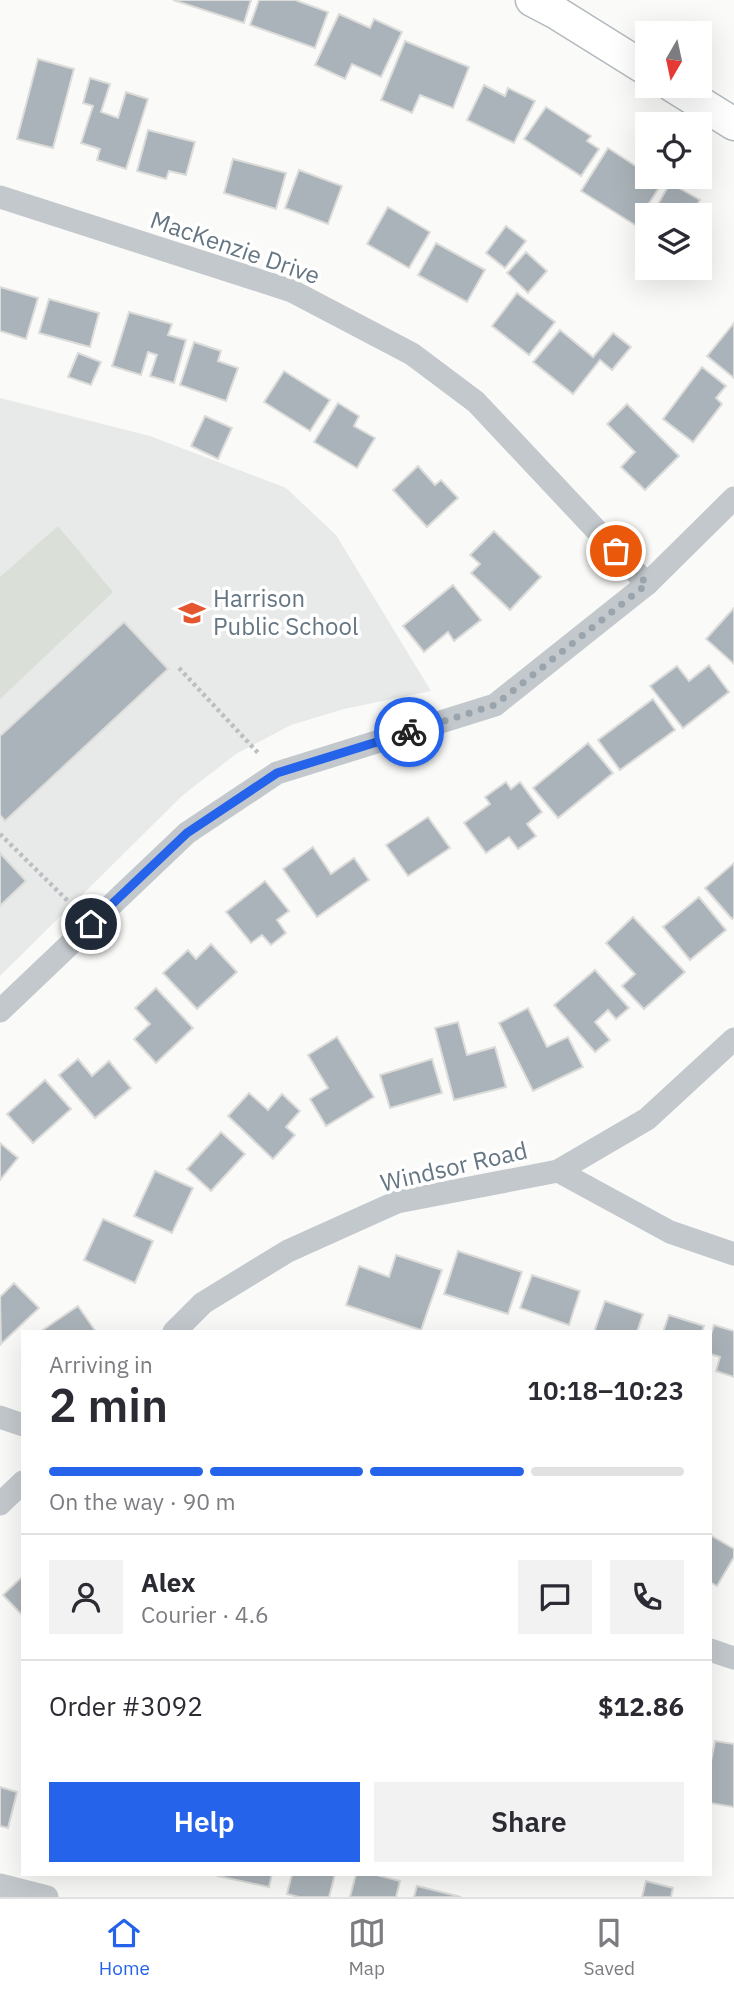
<!DOCTYPE html>
<meta charset="utf-8">
<style>
:root{--surface:#fff;--page:#f2f2f3;--text:#2b2b33;--muted:#7c7c81;--line:#e1e1e2;--accent:#2563eb}
body{margin:0;font-family:"IBM Plex Sans",sans-serif;background:var(--page);color:var(--text);height:100vh;display:flex;flex-direction:column;font-size:26px;white-space:nowrap}
*{box-sizing:border-box;margin:0}
p{font-size:23px;color:var(--muted)}
.icon{flex:none;width:38px;height:38px;fill:none;stroke:currentColor;stroke-width:2;stroke-linecap:round;stroke-linejoin:round}
.map{position:relative;flex:1;overflow:hidden}
.panel{position:absolute;left:21px;top:1330px;width:691px;height:546px;display:flex;flex-direction:column;background:var(--surface);border-radius:0px;box-shadow:0 7px 28px #0002}
.panel>*{flex:none}
.needle{width:46px;rotate:189deg}
.tools{position:absolute;left:635px;top:21px;display:grid;gap:14px}
.tools a{display:grid;place-items:center;width:77px;height:77px;border-radius:0px;background:var(--surface);box-shadow:0 7px 28px #0002;font-size:35px}
.pin{position:absolute;display:grid;place-items:center;width:60px;height:60px;color:#fff;margin:-30px;border:4px solid #fff;border-radius:50%;box-shadow:0 2px 7px #0007}
.courier{position:absolute;display:grid;place-items:center;width:70px;height:70px;margin:-35px;border:5px solid #2563eb;border-radius:50%;background:#fff;color:#222;box-shadow:0 2px 9px #0007}
.head em{font-style:normal;font-weight:600}
.head div{display:flex;flex-direction:column-reverse}
.head{display:flex;align-items:center;justify-content:space-between;height:119px;padding:0 28px}
h1{font-size:46px;font-weight:600;line-height:52px}
.bar{display:grid;grid-template-columns:repeat(4,1fr);gap:10px 7px;align-content:center;height:84px;padding:0 28px}
.bar i{height:9px;border-radius:5px;background:var(--line)}
.bar .active{background:var(--accent)}
.bar p{grid-column:span 4}
.line{display:flex;align-items:center;gap:18px;padding:0 28px;border-top:2px solid var(--line)}
.line div{flex:1}
.round{display:grid;place-items:center;flex:none;width:74px;height:74px;border-radius:0px;background:var(--page)}
.cta{display:flex;gap:14px;margin-top:auto;padding:14px 28px}
.cta a{flex:1;height:80px;border-radius:0px;background:var(--accent);color:#fff;font-size:28px;font-weight:600;line-height:80px;text-align:center}
.cta a+a{background:var(--page);color:var(--text)}
.menu{display:flex;justify-content:space-around;align-items:center;height:98px;border-top:2px solid var(--line);background:var(--surface);font-size:19px;color:var(--muted)}
.menu a{display:grid;justify-items:center;gap:4px}
.menu .active{color:var(--accent)}
.map>svg:first-child{display:block}
.built{fill:#e8e9e9}
.green{fill:#dadfd7}
.building{fill:#aab3b9;stroke:#dcdcda;stroke-width:2}
.lines{fill:none;stroke-linecap:round;stroke-linejoin:round}
.secondary-casing{stroke:#b3babf;stroke-width:35}
.path{stroke:#bbbfc2;stroke-width:4.5;stroke-dasharray:3.5 3.5;stroke-linecap:butt}
.street{stroke:#c3c8cc;stroke-width:23}
.secondary{stroke:#fff;stroke-width:32}
.done{stroke:#99a4ac;stroke-width:7;stroke-dasharray:0 12.6}
.route{stroke:#2563eb;stroke-width:9}
.labels{text-anchor:middle;stroke-width:7;stroke-linejoin:round;paint-order:stroke}
.street-label{font-size:24px;fill:#657683;stroke:#fff}
.poi-label{font-size:24px;fill:#657683;stroke:#fff;text-anchor:start}
</style>
<div class="map">
<svg width="734" height="1897" viewBox="0 0 734 1897">
<rect width="100%" height="100%" fill="#fafaf8"/>
<polygon class="built" points="0,398 150,436 286,488 336,535 431,691 344,709 291,725 236,754 183,795 0,976"/>
<polygon class="green" points="58,526 113,592 0,699 0,577"/>
<g class="building">
<polygon points="173,0 251,0 244,23"/>
<polygon points="259,0 295,0 328,12 315,48 250,25"/>
<polygon points="339,14 370,28 374,19 402,32 381,77 352,64 345,79 315,65"/>
<polygon points="405,41 469,67 453,108 420,95 412,113 381,100"/>
<polygon points="38,59 74,69 53,148 17,139"/>
<polygon points="90,78 110,84 101,112 118,118 126,92 148,99 126,169 97,160 100,149 81,143 93,106 83,103"/>
<polygon points="484,85 505,96 508,88 535,101 514,143 467,120"/>
<polygon points="546,107 591,136 587,141 599,149 581,176 524,139"/>
<polygon points="148,130 195,142 186,175 169,171 166,179 137,171"/>
<polygon points="608,148 648,174 648,177 652,177 662,183 635,225 581,191"/>
<polygon points="233,159 286,173 276,209 224,193"/>
<polygon points="299,170 342,186 328,224 285,208"/>
<polygon points="670,183 700,200 692,213 696,215 652,215"/>
<polygon points="388,207 430,232 409,268 367,244"/>
<polygon points="700,217 711,223 700,242"/>
<polygon points="506,226 526,241 505,268 486,253"/>
<polygon points="436,243 485,270 467,302 418,275"/>
<polygon points="526,252 547,271 528,293 507,273"/>
<polygon points="0,287 38,298 26,339 0,331"/>
<polygon points="517,293 555,322 529,355 492,326"/>
<polygon points="49,299 99,313 90,347 39,333"/>
<polygon points="129,312 172,324 168,335 186,340 174,383 150,376 157,355 148,352 141,375 112,366"/>
<polygon points="734,323 734,378 707,356"/>
<polygon points="560,330 593,357 613,333 631,347 612,370 600,360 573,394 533,362"/>
<polygon points="194,342 221,351 218,361 238,368 226,401 180,385"/>
<polygon points="78,353 101,362 91,385 68,377"/>
<polygon points="702,367 726,386 716,398 722,404 693,442 663,419"/>
<polygon points="284,371 330,400 310,431 264,402"/>
<polygon points="338,403 359,416 354,426 375,438 357,468 314,442"/>
<polygon points="627,404 679,456 645,490 621,467 635,452 607,424"/>
<polygon points="205,416 232,428 218,459 191,446"/>
<polygon points="418,466 435,485 441,480 458,498 427,527 393,490"/>
<polygon points="494,531 541,577 510,610 471,573 480,564 470,555"/>
<polygon points="453,585 481,620 454,641 448,632 424,652 403,626"/>
<polygon points="734,608 734,664 706,639"/>
<polygon points="124,622 168,669 5,821 0,815 0,736"/>
<polygon points="709,665 729,692 683,728 650,686 677,666 689,681"/>
<polygon points="653,699 675,730 620,770 598,740"/>
<polygon points="588,743 613,773 558,818 533,788"/>
<polygon points="506,782 511,789 520,782 542,812 527,824 536,836 518,849 509,837 486,853 464,823 490,804 485,797"/>
<polygon points="428,817 450,848 408,876 386,845"/>
<polygon points="313,847 331,874 354,858 369,880 317,917 283,869"/>
<polygon points="0,853 26,881 0,906"/>
<polygon points="734,863 734,917 732,919 705,888"/>
<polygon points="265,881 289,911 277,920 286,933 271,945 262,935 251,943 226,912"/>
<polygon points="699,897 726,930 690,960 663,927"/>
<polygon points="633,917 685,972 644,1009 622,986 635,974 606,943"/>
<polygon points="211,944 237,972 197,1009 163,973 188,950 196,959"/>
<polygon points="595,970 629,1008 616,1019 608,1010 595,1022 610,1040 595,1052 554,1005"/>
<polygon points="156,988 193,1028 156,1063 134,1039 150,1024 135,1008"/>
<polygon points="528,1008 547,1047 568,1037 583,1067 533,1091 499,1023"/>
<polygon points="458,1022 467,1055 495,1047 506,1087 454,1100 435,1028"/>
<polygon points="337,1037 374,1097 326,1126 310,1099 328,1088 308,1055"/>
<polygon points="78,1059 92,1076 109,1061 131,1088 95,1118 59,1075"/>
<polygon points="432,1059 442,1093 390,1108 380,1075"/>
<polygon points="45,1080 71,1109 33,1143 7,1114"/>
<polygon points="249,1093 268,1110 282,1094 300,1111 286,1127 295,1135 273,1159 228,1116"/>
<polygon points="221,1132 245,1154 211,1191 187,1169"/>
<polygon points="0,1143 18,1158 0,1180"/>
<polygon points="155,1171 193,1188 172,1233 134,1216"/>
<polygon points="103,1219 153,1241 135,1283 84,1260"/>
<polygon points="458,1251 522,1272 508,1314 444,1294"/>
<polygon points="396,1255 442,1270 421,1330 346,1305 359,1266 389,1277"/>
<polygon points="532,1275 580,1291 569,1325 520,1308"/>
<polygon points="14,1283 39,1308 1,1344 0,1297"/>
<polygon points="605,1301 643,1314 637,1332 594,1332"/>
<polygon points="78,1306 96,1332 40,1332"/>
<polygon points="669,1315 704,1326 702,1332 663,1332"/>
<polygon points="714,1325 734,1331 734,1377 716,1371 720,1357 710,1354 710,1337"/>
<polygon points="710,1535 734,1549 734,1557 717,1586 710,1582"/>
<polygon points="23,1576 23,1616 3,1595"/>
<polygon points="715,1741 734,1744 734,1807 710,1803 710,1766"/>
<polygon points="0,1787 17,1792 8,1828 0,1826"/>
<polygon points="219,1874 272,1874 269,1887 218,1876"/>
<polygon points="292,1874 335,1874 329,1897 299,1897 287,1894"/>
<polygon points="356,1874 373,1874 400,1881 396,1897 350,1897"/>
<polygon points="646,1881 673,1888 671,1897 642,1897"/>
<polygon points="417,1886 461,1897 414,1897"/>
</g>
<g class="lines">
<g class="secondary-casing">
<g id="secondary">
<polyline points="532,0 555,12 648,70"/>
<polyline points="673,86 734,124"/>
</g>
</g>
<g class="path">
<polyline points="179,668 260,755"/>
<polyline points="0,834 73,906"/>
</g>
<g class="street">
<polyline points="0,197 292,291 412,354 476,402 647,584"/>
<polyline points="0,1011 187,833 277,773 495,705 647,584 734,498"/>
<polyline points="558,1171 670,1232 734,1254"/>
<polyline points="174,1332 203,1303 288,1251 397,1202 558,1171 647,1119 734,1039"/>
<polyline points="0,1417 23,1425"/>
<polyline points="0,1504 23,1482"/>
<polyline points="710,1650 734,1658"/>
<polyline points="0,1885 47,1897"/>
</g>
<use href="#secondary" class="secondary"/>
</g>
<g class="lines">
<polyline class="done" points="409,732 495,705 647,584 616,551"/>
<polyline class="route" points="91,924 187,833 277,773 409,732"/>
</g>
<defs>
<g id="school-bare" transform="scale(2.1)"><path d="M0-5L7-2L0 1L-7-2ZM-4 1L0 2.5L4 1V4Q0 6-4 4Z" fill="#e4572e" stroke="#fff" stroke-width="2.5" paint-order="stroke"/></g>
</defs>
<g fill-rule="evenodd">
<use href="#school-bare" x="192" y="613"/>
</g>
<g class="labels">
<g class="street-label">
<text transform="translate(235 248) rotate(19)" y="8">MacKenzie Drive</text>
<text transform="translate(454 1167) rotate(-13)" y="8">Windsor Road</text>
</g>
<g class="poi-label">
<text x="213" y="607">Harrison<tspan x="213" dy="28">Public School</tspan></text>
</g>
</g>
</svg>
<div class="tools">
<a><svg class="needle" viewBox="-14 -14 28 28"><path d="M0-13l5 13h-10z" fill="#e53935"/><path d="M0 13l5-13h-10z" fill="#7c7c81"/></svg></a>
<a><svg class="icon" aria-label="locate" viewBox="0 0 24 24"><circle cx="12" cy="12" r="6"/><path d="M12 2v4M12 18v4M2 12h4M18 12h4"/></svg></a>
<a><svg class="icon" aria-label="layers" viewBox="0 0 24 24"><path d="M12 4l9 5-9 5-9-5zM3 14l9 5 9-5"/></svg></a>
</div>
<div class="pin" style="left:616px;top:551px;background:#ea580c"><svg class="icon" aria-label="bag" viewBox="0 0 24 24"><path d="M5 8h14l-1 12H6zM9 8a3 3 0 0 1 6 0"/></svg></div>
<div class="pin" style="left:91px;top:924px;background:#1f2937"><svg class="icon" aria-label="home" viewBox="0 0 24 24"><path d="M3 11l9-7 9 7M6 9v11h12V9"/></svg></div>
<div class="courier" style="left:409px;top:732px"><svg class="icon" aria-label="bike" viewBox="0 0 24 24"><circle cx="6" cy="16" r="4"/><circle cx="18" cy="16" r="4"/><path d="M6 16l4-8h5l3 8M10 8l3 8H6M13 5h3"/></svg></div>
<section class="panel">
<div class="head"><div><h1>2 min</h1><p>Arriving in</p></div><em>10:18–10:23</em></div>
<div class="bar"><i class="active"></i><i class="active"></i><i class="active"></i><i></i><p>On the way · 90 m</p></div>
<div class="line" style="height:126px"><a class="round"><svg class="icon" aria-label="person" viewBox="0 0 24 24"><circle cx="12" cy="8" r="4"/><path d="M4 21q1-7 8-7t8 7"/></svg></a><div><b>Alex</b><p>Courier · 4.6</p></div><a class="round"><svg class="icon" aria-label="chat" viewBox="0 0 24 24"><path d="M4 5h16v11H9l-5 4z"/></svg></a><a class="round"><svg class="icon" aria-label="phone" viewBox="0 0 24 24"><path d="M5 4h4l2 5-3 2q2 4 5 5l2-3 5 2v4C11 20 4 13 5 4z"/></svg></a></div>
<div class="line" style="height:91px"><div>Order #3092</div><b>$12.86</b></div>
<div class="cta"><a>Help</a><a>Share</a></div>
</section>
</div>
<nav class="menu">
<a class="active"><svg class="icon" aria-label="home" viewBox="0 0 24 24"><path d="M3 11l9-7 9 7M6 9v11h12V9"/></svg>Home</a>
<a><svg class="icon" aria-label="map" viewBox="0 0 24 24"><path d="M3 6l6-2 6 2 6-2v14l-6 2-6-2-6 2zM9 4v14M15 6v14"/></svg>Map</a>
<a><svg class="icon" aria-label="saved" viewBox="0 0 24 24"><path d="M7 4h10v16l-5-4-5 4z"/></svg>Saved</a>
</nav>
